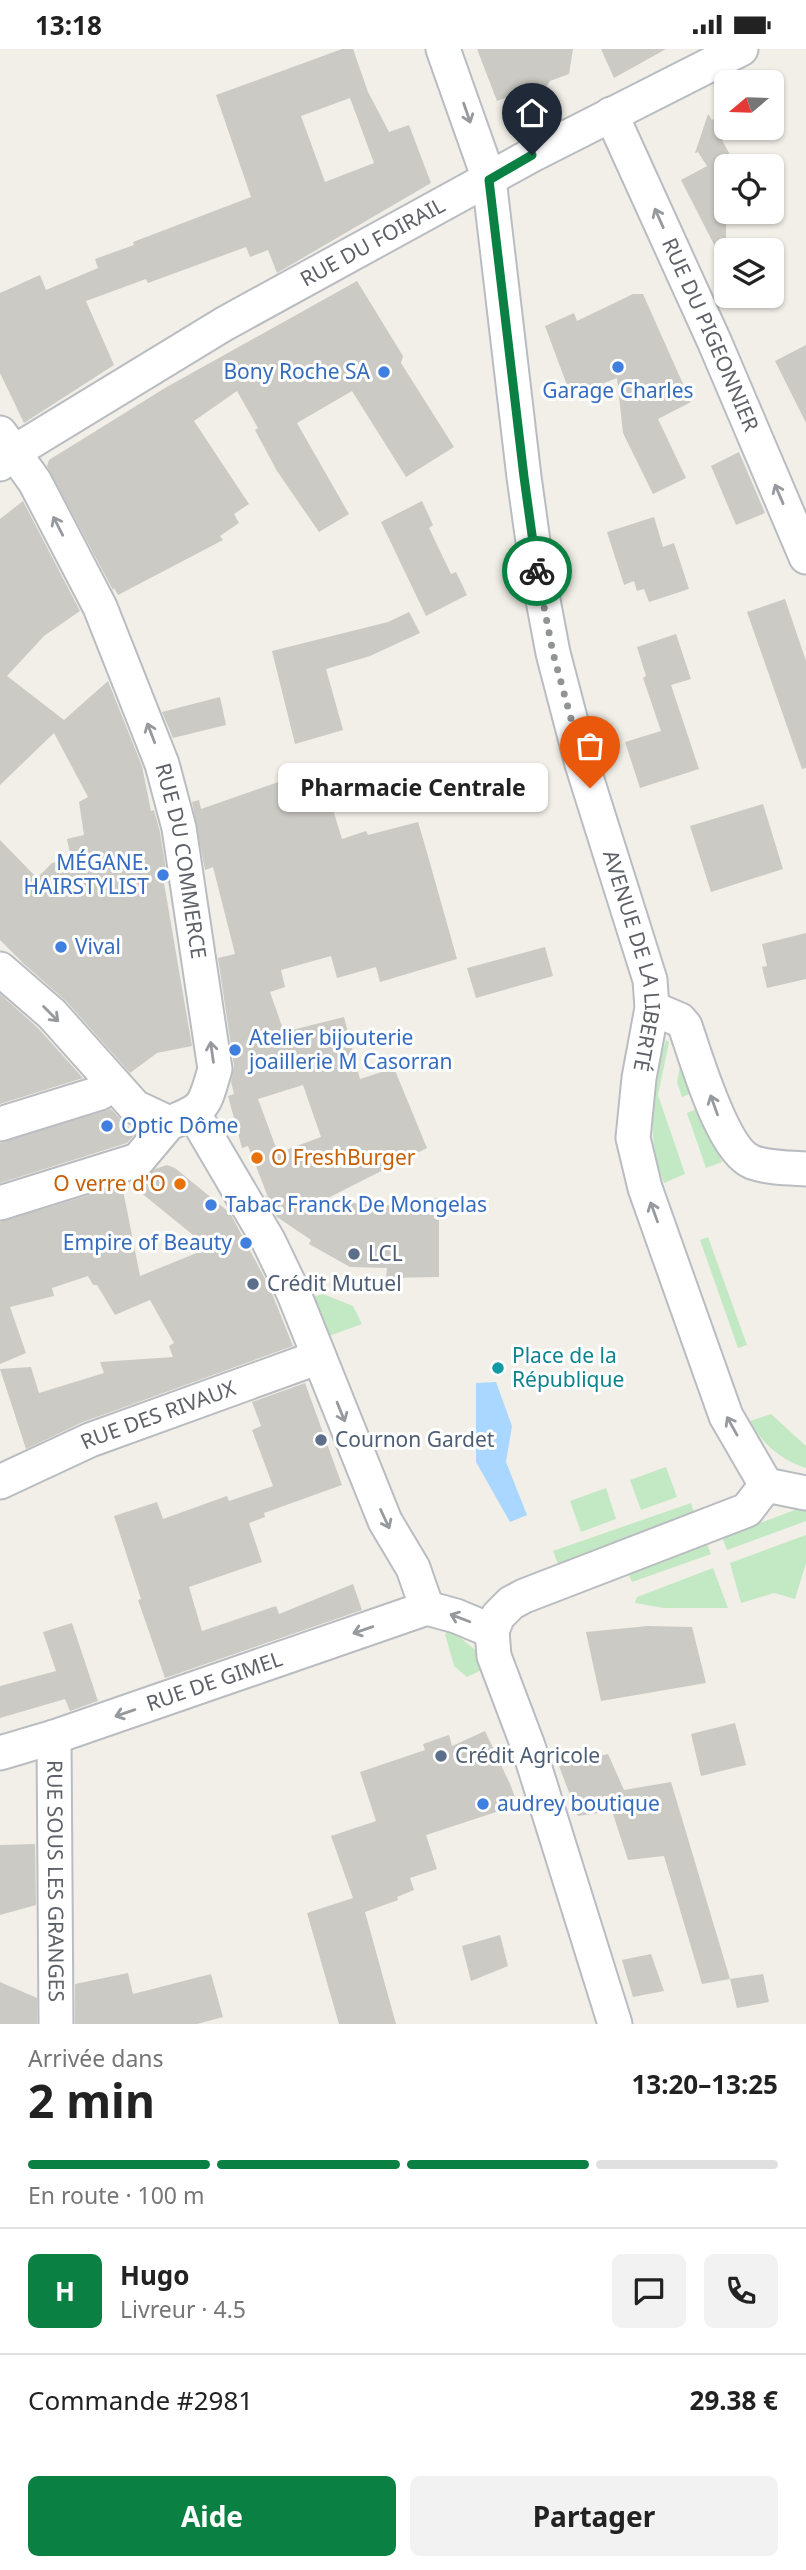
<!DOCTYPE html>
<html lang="fr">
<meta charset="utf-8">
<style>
:root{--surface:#fff;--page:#f2f2f2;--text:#222;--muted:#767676;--line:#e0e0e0;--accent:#0b8043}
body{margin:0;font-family:"Noto Sans",sans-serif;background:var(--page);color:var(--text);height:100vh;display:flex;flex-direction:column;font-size:26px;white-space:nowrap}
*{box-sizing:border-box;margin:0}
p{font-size:23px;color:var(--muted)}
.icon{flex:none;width:38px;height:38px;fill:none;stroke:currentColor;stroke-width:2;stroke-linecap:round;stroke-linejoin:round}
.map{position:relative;height:1975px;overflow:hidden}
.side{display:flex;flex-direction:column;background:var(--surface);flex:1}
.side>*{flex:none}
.needle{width:46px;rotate:251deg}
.tools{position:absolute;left:714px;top:21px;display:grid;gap:14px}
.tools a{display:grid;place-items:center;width:70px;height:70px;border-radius:10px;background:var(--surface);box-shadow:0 2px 5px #0004;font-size:35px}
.pin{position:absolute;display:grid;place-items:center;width:60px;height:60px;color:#fff;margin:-72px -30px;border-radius:50% 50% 50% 0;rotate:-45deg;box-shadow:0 0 7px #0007}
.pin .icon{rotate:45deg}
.courier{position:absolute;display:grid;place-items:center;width:70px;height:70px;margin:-35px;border:5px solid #0b8043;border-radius:50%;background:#fff;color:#222;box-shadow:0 2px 9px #0007}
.bubble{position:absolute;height:49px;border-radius:10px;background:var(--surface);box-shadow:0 2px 5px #0004;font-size:23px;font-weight:700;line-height:49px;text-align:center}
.head em{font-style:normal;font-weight:700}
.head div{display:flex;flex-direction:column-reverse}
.head{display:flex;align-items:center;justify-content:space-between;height:119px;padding:0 28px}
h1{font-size:46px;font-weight:700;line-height:52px}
.bar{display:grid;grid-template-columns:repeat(4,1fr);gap:10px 7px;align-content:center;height:84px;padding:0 28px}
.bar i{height:9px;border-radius:5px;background:var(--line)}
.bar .active{background:var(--accent)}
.bar p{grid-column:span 4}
.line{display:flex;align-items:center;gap:18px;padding:0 28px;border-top:2px solid var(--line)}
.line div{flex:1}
.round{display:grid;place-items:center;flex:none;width:74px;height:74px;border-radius:10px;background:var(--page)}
.cta{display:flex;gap:14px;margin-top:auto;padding:14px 28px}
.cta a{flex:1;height:80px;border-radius:10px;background:var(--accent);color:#fff;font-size:28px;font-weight:700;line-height:80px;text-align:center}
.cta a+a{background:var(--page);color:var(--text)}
.status{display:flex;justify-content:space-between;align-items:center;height:49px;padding:0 35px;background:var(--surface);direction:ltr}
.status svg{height:19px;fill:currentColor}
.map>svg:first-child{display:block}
.green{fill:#c3e9c4}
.water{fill:#a9d7ff}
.building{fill:#cccac4;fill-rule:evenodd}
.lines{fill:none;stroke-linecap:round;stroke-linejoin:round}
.minor-casing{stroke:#b9bcc1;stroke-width:37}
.minor{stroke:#fff;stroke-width:33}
.oneway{stroke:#96999d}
.done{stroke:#919394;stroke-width:7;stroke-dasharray:0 12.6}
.route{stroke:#0b8043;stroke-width:9}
.shop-dot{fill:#3f7fe0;stroke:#fff;stroke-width:2.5}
.food-dot{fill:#e8710a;stroke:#fff;stroke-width:2.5}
.service-dot{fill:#5c6f8a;stroke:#fff;stroke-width:2.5}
.culture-dot{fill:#0f9aa8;stroke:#fff;stroke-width:2.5}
.labels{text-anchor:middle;stroke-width:6;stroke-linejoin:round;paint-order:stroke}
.street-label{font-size:21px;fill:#5e6268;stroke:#fff}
.shop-label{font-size:21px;fill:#366cbe;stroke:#fff;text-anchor:start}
.food-label{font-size:21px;fill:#c56008;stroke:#fff;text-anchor:start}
.service-label{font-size:21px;fill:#4e5e75;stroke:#fff;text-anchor:start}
.culture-label{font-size:21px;fill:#0d838f;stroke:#fff;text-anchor:start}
</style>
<div class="status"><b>13:18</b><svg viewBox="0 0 49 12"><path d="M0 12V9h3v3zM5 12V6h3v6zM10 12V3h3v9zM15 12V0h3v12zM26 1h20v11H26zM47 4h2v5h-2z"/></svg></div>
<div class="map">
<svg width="806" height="1975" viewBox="0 0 806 1975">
<rect width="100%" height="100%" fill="#f1efe7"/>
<g class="green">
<path d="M666 991 669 993 658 1046 685 1125 664 1134C645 1087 652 1038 666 991Z"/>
<polygon points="684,1006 722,1113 706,1119 687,1064 699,1059 694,1043 682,1048 677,1033 682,1007"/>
<polygon points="708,1188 747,1296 738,1299 700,1191"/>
<polygon points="323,1245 353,1257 362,1275 329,1287 310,1249"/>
<path d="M771 1365 806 1397V1419C781 1411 762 1395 750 1372Z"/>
<polygon points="666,1418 677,1448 641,1461 630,1431"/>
<polygon points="606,1439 616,1470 581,1483 570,1452"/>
<polygon points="691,1454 695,1467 558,1515 553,1502"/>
<polygon points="806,1459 806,1472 727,1501 722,1488 795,1461"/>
<polygon points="806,1486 806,1514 795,1550 774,1544 741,1554 730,1514"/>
<polygon points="706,1493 711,1505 632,1533 627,1522"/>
<polygon points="713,1519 728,1559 664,1559 635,1554 637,1548"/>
<polygon points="451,1581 479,1604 484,1620 467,1628 454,1617 445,1585"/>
</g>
<polygon class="water" points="496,1333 512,1377 506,1413 527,1466 510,1473 476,1413 476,1334"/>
<g class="building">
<path d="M342 0H353L368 43 389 83 409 76 431 134 277 224 268 201 250 208 246 198 148 234 146 230 86 252 114 316 24 374 0 324V244L40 226 46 241 98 219 95 210 134 196 133 193 251 148 216 46ZM350 49 374 114 325 133 301 67Z"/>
<polygon points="477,0 573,0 569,25 550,32 543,43 531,48 519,44 497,52"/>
<polygon points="601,0 666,0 614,29"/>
<polygon points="708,65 712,71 723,65 726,79 730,79 733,85 722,91 736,117 717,117 726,136 726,219 681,131 707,117 698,103 695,104"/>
<polygon points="357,232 403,307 401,314 454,398 406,428 352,342 297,374 349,465 319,483 277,422 255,381 258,379 237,342 194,372 249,455 234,465 239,474 220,487 223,491 118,546 114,539 113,541 47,417 49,411 165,339"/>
<polygon points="633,245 643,245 691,353 658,370 686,429 653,445 623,384 617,329 571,347 545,277 574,264 577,272"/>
<polygon points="806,296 806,374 775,312"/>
<polygon points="739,403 765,464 736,476 711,417"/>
<polygon points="23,452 80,562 44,587 7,627 64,671 108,632 142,717 151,762 154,761 160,783 168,833 164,834 192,997 157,1004 130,1024 66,952 24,915 0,891 0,791 37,829 52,814 71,810 67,790 84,786 79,753 88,748 54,684 0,736 0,470"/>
<polygon points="422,452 433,476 429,479 451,525 456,523 467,546 426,567 381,473"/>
<polygon points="654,468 663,498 674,494 689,540 649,553 644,540 637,542 634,532 624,536 607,483"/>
<polygon points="785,550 806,612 806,719 802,720 747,563"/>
<polygon points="409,563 420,584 370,607 326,620 343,681 295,695 272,602 388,573"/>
<polygon points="676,585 691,630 671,636 699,720 640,739 625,693 661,682 643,629 646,627 637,598"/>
<polygon points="220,648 226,676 173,689 162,663"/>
<path d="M290 729 301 761 330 751 342 790 366 782 368 786 418 773 424 793 457 910 380 933 376 918 337 929 331 907 281 921 285 938 270 943 284 983 344 968 360 1030 394 1019 427 1099 322 1152 411 1158 439 1148V1228L386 1229 387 1219 350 1218 309 1195 311 1191 277 1168 265 1147 268 1148 248 1097 242 1099 228 1047 234 1045 231 1033 234 1017 218 909 235 905 213 818 205 821 192 753 199 751 201 760ZM303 1036 321 1088 278 1104 258 1050Z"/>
<polygon points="763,755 783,820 711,843 690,777"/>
<polygon points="806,884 806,930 767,939 762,918 767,917 762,895"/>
<polygon points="545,898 553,927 476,949 467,919"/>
<polygon points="0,945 38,979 83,1029 0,1055"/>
<polygon points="111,1060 135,1085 127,1094 0,1134 0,1094"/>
<polygon points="167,1116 175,1119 230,1164 269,1237 293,1297 83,1373 26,1400 0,1320 31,1318 39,1344 104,1324 100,1313 173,1308 169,1297 174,1294 150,1251 115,1266 97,1236 93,1236 88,1227 52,1239 54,1247 10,1258 26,1304 0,1315 0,1173 122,1136 140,1227 209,1199 129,1134 144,1129 155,1120"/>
<polygon points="305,1334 342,1436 264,1464 265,1468 249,1474 262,1513 189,1538 202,1582 276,1557 279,1565 353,1535 362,1561 165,1629 138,1551 141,1550 114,1467 157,1453 163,1470 227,1447 229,1452 273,1437 252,1381 261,1377 252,1353"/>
<polygon points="72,1574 98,1652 70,1662 65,1650 0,1669 0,1637 56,1622 43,1583"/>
<polygon points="648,1577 692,1578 706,1634 601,1652 586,1583"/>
<polygon points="735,1674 746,1716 701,1727 691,1685"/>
<polygon points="485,1682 510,1735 518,1756 426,1786 437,1820 410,1829 414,1841 397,1848 398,1851 365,1863 396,1975 339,1975 307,1864 353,1849 331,1787 376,1772 360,1723 425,1701 423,1695 449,1686 452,1697"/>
<polygon points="608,1705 624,1741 671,1733 730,1930 702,1935 664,1807 628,1811 612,1762 578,1767 559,1717"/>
<polygon points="35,1795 36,1856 0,1866 0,1796"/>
<polygon points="500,1886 508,1917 471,1932 462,1897"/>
<polygon points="651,1905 664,1942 633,1948 622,1911"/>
<polygon points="128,1924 133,1945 211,1925 223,1968 197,1975 75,1975 75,1935"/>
<polygon points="763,1925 769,1953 737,1959 730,1930"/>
<polygon points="0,1933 37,1949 37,1975 0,1975"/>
</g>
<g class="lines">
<g class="minor-casing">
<g id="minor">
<path id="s1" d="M443 0 489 130 524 428 536 514 553 604 582 715 650 931 652 959 639 1029 633 1089 645 1139 726 1367 766 1436 806 1444"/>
<path id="s2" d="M611 65 715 294 806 508"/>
<path id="s3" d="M0 384 35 433 100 558 162 715 179 779 215 1020C204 1057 206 1060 169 1074L135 1058 52 965 0 920"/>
<path id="s4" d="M0 415 14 403 224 275 532 106 741 0"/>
<path d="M652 959 680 971 685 977C696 1008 722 1101 752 1113 768 1119 789 1119 806 1120"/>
<polyline points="194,1065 268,1191 294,1245 385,1472 413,1519 427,1559"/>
<polyline points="0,1075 100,1044 113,1035"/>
<polyline points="0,1154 138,1111 169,1074"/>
<path id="s5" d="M0 1433 90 1391 319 1308"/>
<polyline points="427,1559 456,1567 492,1582"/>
<path id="s6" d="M54 1688 56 1975"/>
<path id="s7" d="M0 1704 54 1688 427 1559"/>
<polyline points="615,1975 528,1697 494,1607 492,1582 498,1567 511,1554 524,1547 747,1461 766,1436"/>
</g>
</g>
<use href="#minor" class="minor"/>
</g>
<defs><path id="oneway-shaft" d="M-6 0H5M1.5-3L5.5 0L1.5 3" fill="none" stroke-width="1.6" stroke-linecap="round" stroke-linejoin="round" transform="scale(1.75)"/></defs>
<g class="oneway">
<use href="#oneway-shaft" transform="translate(467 64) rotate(71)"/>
<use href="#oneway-shaft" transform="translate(659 169) rotate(-114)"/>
<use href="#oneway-shaft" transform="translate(779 445) rotate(-113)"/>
<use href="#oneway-shaft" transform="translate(58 477) rotate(-117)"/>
<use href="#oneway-shaft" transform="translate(151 684) rotate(-111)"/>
<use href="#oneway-shaft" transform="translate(51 965) rotate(45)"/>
<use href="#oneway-shaft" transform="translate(212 1003) rotate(-98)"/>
<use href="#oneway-shaft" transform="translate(714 1056) rotate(-110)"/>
<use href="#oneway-shaft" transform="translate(654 1163) rotate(-110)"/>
<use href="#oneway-shaft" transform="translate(341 1363) rotate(68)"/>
<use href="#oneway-shaft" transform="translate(732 1377) rotate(-119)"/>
<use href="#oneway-shaft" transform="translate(385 1470) rotate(65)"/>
<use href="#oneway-shaft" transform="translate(460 1569) rotate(-159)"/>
<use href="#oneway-shaft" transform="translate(363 1581) rotate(161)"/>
<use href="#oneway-shaft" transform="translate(125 1664) rotate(161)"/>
</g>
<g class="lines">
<polyline class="done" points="537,522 553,604 590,739"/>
<polyline class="route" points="532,106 489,131 524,428 537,522"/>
</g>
<g class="shop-dot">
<circle cx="618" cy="318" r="7"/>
<circle cx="384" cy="323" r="7"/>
<circle cx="163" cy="826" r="7"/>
<circle cx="61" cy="898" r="7"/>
<circle cx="235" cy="1001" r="7"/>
<circle cx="107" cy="1077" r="7"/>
<circle cx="211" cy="1156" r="7"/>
<circle cx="246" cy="1194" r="7"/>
<circle cx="483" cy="1755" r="7"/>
</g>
<g class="food-dot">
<circle cx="257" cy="1109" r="7"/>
<circle cx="180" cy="1135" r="7"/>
</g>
<g class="service-dot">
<circle cx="354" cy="1205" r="7"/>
<circle cx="253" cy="1235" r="7"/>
<circle cx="321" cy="1391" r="7"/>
<circle cx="441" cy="1707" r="7"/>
</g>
<circle class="culture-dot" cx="498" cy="1319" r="7"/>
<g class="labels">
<g class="street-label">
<text dy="7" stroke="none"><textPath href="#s4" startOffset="434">RUE DU FOIRAIL</textPath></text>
<text dy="7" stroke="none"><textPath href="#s2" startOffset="242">RUE DU PIGEONNIER</textPath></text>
<text dy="7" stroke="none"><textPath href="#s3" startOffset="469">RUE DU COMMERCE</textPath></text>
<text dy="7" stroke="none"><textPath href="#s1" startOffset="936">AVENUE DE LA LIBERTÉ</textPath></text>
<text dy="7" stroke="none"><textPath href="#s5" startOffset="172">RUE DES RIVAUX</textPath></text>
<text dy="7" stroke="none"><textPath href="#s7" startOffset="226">RUE DE GIMEL</textPath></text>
<text dy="7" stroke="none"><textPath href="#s6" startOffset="144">RUE SOUS LES GRANGES</textPath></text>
</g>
<g class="shop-label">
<text x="370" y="330" text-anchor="end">Bony Roche SA</text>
<text x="618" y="349" text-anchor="middle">Garage Charles</text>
<text x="149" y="821" text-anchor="end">MÉGANE.<tspan x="149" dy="24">HAIRSTYLIST</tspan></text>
<text x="75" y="905">Vival</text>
<text x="249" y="996">Atelier bijouterie<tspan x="249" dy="24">joaillerie M Casorran</tspan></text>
<text x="121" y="1084">Optic Dôme</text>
<text x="225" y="1163">Tabac Franck De Mongelas</text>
<text x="232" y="1201" text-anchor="end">Empire of Beauty</text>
<text x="497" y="1762">audrey boutique</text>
</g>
<g class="food-label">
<text x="271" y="1116">O FreshBurger</text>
<text x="166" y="1142" text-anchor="end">O verre d'O</text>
</g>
<g class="service-label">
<text x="368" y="1212">LCL</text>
<text x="267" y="1242">Crédit Mutuel</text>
<text x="335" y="1398">Cournon Gardet</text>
<text x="455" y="1714">Crédit Agricole</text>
</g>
<g class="culture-label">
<text x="512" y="1314">Place de la<tspan x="512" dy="24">République</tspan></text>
</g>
</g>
</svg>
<div class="tools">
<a><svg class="needle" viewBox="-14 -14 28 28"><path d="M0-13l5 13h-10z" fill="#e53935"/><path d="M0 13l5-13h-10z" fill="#767676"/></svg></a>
<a><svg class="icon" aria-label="locate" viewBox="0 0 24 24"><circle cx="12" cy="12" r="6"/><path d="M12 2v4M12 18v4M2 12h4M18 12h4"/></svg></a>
<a><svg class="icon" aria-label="layers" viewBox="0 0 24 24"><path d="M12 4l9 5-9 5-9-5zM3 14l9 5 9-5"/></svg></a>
</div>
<div class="pin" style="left:590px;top:739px;background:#ea580c"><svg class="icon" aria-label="bag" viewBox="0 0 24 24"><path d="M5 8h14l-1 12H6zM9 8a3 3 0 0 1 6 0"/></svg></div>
<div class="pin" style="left:532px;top:106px;background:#1f2937"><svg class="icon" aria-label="home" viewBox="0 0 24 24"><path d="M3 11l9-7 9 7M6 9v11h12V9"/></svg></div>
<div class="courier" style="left:537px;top:522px"><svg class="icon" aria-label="bike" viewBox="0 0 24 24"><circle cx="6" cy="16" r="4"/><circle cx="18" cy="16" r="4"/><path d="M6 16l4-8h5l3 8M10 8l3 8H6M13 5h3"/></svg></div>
<div class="bubble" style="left:278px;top:714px;width:270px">Pharmacie Centrale</div>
</div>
<section class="side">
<div class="head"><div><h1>2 min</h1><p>Arrivée dans</p></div><em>13:20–13:25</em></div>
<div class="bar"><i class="active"></i><i class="active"></i><i class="active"></i><i></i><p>En route · 100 m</p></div>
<div class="line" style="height:126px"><b class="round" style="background:var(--accent);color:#fff">H</b><div><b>Hugo</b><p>Livreur · 4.5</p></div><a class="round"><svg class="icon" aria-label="chat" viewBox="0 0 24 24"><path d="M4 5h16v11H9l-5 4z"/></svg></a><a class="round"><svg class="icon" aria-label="phone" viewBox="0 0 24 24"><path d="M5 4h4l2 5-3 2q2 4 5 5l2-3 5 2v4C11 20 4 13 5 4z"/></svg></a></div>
<div class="line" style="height:91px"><div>Commande #2981</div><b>29.38 €</b></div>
<div class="cta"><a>Aide</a><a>Partager</a></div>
</section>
